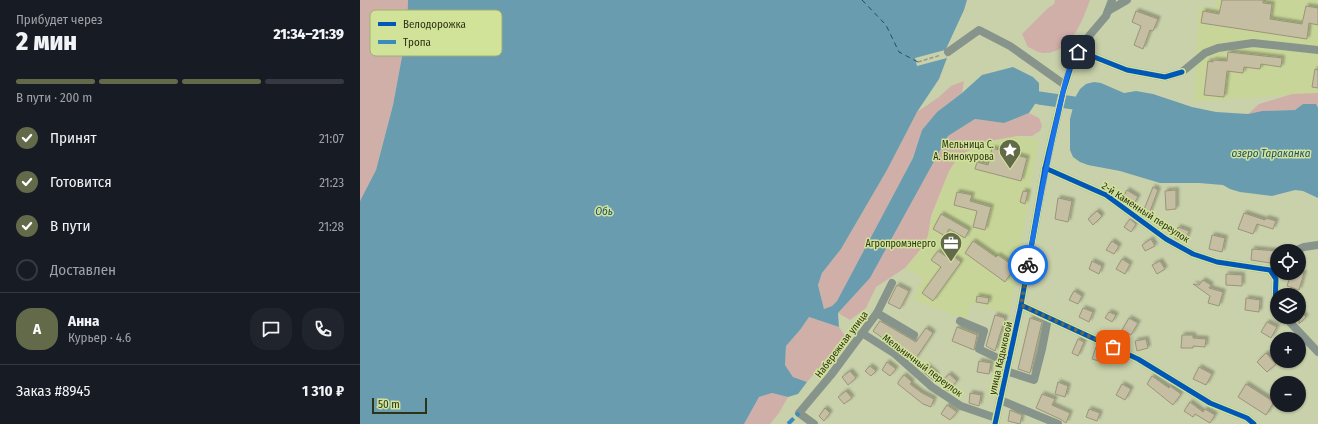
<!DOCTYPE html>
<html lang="ru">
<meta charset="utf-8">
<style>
:root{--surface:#171b24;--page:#20242c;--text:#f1f3f6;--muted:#9ea1a6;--line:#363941;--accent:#636a4a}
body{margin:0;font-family:"Fira Sans Condensed",sans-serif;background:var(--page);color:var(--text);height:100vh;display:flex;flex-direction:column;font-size:15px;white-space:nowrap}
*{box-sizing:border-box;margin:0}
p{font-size:13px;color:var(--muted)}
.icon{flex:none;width:22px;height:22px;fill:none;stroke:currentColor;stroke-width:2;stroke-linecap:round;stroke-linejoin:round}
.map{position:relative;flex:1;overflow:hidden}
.drawer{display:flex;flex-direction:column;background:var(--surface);width:360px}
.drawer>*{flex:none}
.buttons{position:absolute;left:910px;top:244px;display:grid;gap:8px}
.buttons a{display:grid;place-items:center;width:36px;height:36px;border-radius:50%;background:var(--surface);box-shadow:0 1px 3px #0004;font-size:20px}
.scale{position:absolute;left:12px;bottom:10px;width:55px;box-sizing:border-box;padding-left:4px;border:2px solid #2d3316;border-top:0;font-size:11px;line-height:14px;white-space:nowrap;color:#2d3316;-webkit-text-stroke:3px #d1e299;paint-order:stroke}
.pin{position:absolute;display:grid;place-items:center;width:34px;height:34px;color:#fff;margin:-17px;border-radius:8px;box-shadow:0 2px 6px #0006}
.courier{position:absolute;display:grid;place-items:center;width:40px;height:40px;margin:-20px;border:3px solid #1a73e8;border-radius:50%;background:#fff;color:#222;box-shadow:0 1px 5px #0007}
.head em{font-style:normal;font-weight:800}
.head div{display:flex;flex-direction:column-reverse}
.head{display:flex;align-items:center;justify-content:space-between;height:68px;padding:0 16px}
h1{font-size:26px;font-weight:800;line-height:30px}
.bar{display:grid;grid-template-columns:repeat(4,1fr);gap:6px 4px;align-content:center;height:48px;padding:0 16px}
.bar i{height:5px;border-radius:3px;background:var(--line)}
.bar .active{background:var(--accent)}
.bar p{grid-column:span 4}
.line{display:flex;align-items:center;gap:10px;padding:0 16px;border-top:1px solid var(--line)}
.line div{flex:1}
.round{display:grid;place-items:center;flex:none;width:42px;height:42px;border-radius:16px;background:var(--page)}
ol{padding:0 16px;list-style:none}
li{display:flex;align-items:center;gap:12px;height:44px}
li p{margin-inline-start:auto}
li .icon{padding:4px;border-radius:50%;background:var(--accent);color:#fff;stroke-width:4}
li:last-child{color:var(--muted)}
li i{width:22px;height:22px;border:2px solid var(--line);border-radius:50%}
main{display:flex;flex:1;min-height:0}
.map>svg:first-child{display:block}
.built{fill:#c7d698}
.green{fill:#d1afa9}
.water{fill:#6a9caf}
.pier{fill:#c8d1aa}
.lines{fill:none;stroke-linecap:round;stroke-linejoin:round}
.river{stroke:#6a9caf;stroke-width:13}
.ferry{stroke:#1b4f6e;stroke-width:1;stroke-dasharray:5 4;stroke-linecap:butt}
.building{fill:#c5bea3;stroke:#9b947a;filter:url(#shadow)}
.path{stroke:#929c8e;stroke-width:1.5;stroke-dasharray:4 2;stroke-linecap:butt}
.minor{stroke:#87948b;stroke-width:8}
.quiet{stroke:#3a8cbd;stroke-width:4;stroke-dasharray:8 4;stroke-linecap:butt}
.cycleway-casing{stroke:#d1e299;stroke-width:8}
.cycleway{stroke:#0057b8;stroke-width:5}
.done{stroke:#636a4a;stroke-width:4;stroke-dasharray:0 7.2}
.route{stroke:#1a73e8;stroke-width:5}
.labels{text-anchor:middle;stroke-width:3;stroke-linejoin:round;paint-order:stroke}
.poi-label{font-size:10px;fill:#2d3316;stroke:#d1e299;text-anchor:end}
.street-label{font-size:10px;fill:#2d3316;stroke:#d1e299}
.water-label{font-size:11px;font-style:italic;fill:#1b4f6e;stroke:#d1e299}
.key{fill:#d1e299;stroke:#a0ae72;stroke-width:1}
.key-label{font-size:11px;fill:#2d3316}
</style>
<main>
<section class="drawer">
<div class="head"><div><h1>2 мин</h1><p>Прибудет через</p></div><em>21:34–21:39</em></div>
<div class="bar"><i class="active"></i><i class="active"></i><i class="active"></i><i></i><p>В пути · 200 m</p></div>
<ol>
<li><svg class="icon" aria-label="check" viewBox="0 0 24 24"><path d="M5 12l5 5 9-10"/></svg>Принят<p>21:07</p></li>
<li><svg class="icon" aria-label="check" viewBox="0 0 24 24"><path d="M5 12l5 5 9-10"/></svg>Готовится<p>21:23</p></li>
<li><svg class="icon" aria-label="check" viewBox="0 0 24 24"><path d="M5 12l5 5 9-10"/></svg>В пути<p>21:28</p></li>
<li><i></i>Доставлен</li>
</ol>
<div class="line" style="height:72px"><b class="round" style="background:var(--accent);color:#fff">А</b><div><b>Анна</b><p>Курьер · 4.6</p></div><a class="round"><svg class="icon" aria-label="chat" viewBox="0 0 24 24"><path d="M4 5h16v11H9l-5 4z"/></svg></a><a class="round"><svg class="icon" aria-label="phone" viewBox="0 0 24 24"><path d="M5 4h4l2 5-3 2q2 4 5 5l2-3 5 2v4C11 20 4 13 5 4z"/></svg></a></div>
<div class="line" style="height:52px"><div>Заказ #8945</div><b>1 310 ₽</b></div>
</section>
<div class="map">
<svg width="958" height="424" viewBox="0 0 958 424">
<defs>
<filter id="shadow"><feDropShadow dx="2.5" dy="-2.5" stdDeviation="1" flood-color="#0004"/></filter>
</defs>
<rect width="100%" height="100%" fill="#c8d1aa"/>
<g class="built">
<polygon points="857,0 958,0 958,93 834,101 839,6 855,9"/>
<polygon points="657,136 679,140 649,314 611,302 606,319 553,299 563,278 545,268 560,250 568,236 571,216 589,171 598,156 624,142"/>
</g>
<g class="green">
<polygon points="0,0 48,0 47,30 33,105 16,170 0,201"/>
<path d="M695 0H730C723 20 710 55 683 53 678 53 673 49 668 47L662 34 688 8 694 4Z"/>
<polygon points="604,81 602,93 577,112 562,130 553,158 477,301 472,306 464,309 458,285 462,273 481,249 527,170 557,112 579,97 591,86"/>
<polygon points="958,93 958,108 956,104 943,104 935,110 902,111 888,114 899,104 932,94"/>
<polygon points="669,113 679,118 682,126 680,131 672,136 657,136 624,142 598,157 589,171 571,216 568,236 560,250 545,268 516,287 506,308 490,320 478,313 510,278 588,136 615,119 644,123"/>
<polygon points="449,317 479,327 487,339 481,348 469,357 447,382 433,377 425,365 426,346 440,330"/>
<polygon points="412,393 428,397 419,413 410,424 384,424 399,397"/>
</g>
<g class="water">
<polygon points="48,0 607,0 604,10 586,49 587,58 579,79 557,112 527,170 481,249 462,273 458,285 464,309 472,306 477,301 553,158 562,130 577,112 602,93 622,75 653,67 673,77 679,83 679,98 669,113 644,123 615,119 588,136 510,278 478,313 479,327 449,317 440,330 426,346 425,365 433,377 447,382 438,394 428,397 412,393 399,397 384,424 0,424 0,201 16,170 33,105 47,30"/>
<polygon points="734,82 741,83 764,93 776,91 793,94 832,107 856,112 888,114 902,111 935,110 943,104 956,104 958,108 958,198 943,191 935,190 912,196 880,192 870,189 863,185 839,183 800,183 760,171 728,165 720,162 713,157 710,150 710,119 716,96 720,89 726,84"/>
</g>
<polygon class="pier" points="585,50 587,58 557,66 555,58"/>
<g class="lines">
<polyline class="river" points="679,98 714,103"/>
<polyline class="ferry" points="502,0 526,25 539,52 558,62"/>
</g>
<g class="building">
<polygon points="862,0 903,0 903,3 912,4 910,19 942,24 946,6 958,8 958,25 949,23 947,39 841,23 843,11 859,14"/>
<polygon points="776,11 798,19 793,31 790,30 783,49 774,45 781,26 772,22"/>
<polygon points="868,52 922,58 921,67 901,64 900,69 884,67 883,73 867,71 864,97 844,95 848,61 853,62 853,60 867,61"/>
<polygon points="955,69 958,70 958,88 952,87"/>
<polygon points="632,148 667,158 661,181 615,169 617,162 628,165"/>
<polygon points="793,187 798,190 789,214 783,212"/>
<polygon points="767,190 778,197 773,205 762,199"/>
<polygon points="816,190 816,209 806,210 805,191"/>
<polygon points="663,191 668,192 665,204 660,202"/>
<polygon points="597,192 612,195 610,201 631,207 625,230 613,227 617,211 594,205"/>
<polygon points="698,198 712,201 708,222 695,219"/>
<polygon points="737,211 742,216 733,225 728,219"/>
<polygon points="884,213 905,220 906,218 916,221 913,229 897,224 893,234 878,229"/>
<polygon points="581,214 609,230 605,238 589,229 585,236 573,229"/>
<polygon points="770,219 776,224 771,232 764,227"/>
<polygon points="818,227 829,231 825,242 815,238"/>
<polygon points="852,235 865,238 862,252 849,249"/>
<polygon points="791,239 795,246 785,251 782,245"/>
<polygon points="613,241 636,257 638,255 655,267 645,282 605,253"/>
<polygon points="752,241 759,246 754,254 746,250"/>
<polygon points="892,249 917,251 917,264 891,260"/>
<polygon points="578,251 587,257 590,254 601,262 573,301 562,293 581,267 571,260"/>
<polygon points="762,259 770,264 765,274 756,269"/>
<polygon points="732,261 742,266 739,274 729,269"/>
<polygon points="800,261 805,269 797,274 792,265"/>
<polygon points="931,273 944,273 939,290 927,286"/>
<polygon points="866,274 882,275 882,286 866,285"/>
<polygon points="843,280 851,285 849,288 863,292 859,306 848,303 850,296 833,284 839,285"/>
<polygon points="537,285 549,291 540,309 528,303"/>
<polygon points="714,291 722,296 718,304 709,300"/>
<polygon points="617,296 629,298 628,304 616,302"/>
<polygon points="886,298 900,300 899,312 885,310"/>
<polygon points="723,308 733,312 729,322 719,317"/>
<polygon points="939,310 946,317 939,324"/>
<polygon points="749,312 756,315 752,322 745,318"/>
<polygon points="635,315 645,318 635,351 626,346"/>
<polygon points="670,318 682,322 670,373 658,369"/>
<polygon points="769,318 778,323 771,335 762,330"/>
<polygon points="520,321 556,342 566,328 573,333 554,361 513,331"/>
<polygon points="907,322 917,327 911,338 901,332"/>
<polygon points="597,327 617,335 614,350 592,341"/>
<polygon points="822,335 833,335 833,338 846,339 845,347 833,346 833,348 821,348"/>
<polygon points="718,339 724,342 718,356 712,353"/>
<polygon points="786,339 788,348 777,351 775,341"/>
<polygon points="736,347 746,350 742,362 732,359"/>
<polygon points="906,353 916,364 907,372 897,362"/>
<polygon points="619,361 631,363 629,374 617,372"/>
<polygon points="527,362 536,369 530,376 522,370"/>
<polygon points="510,366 516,371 511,376 505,371"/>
<polygon points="567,366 577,375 573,380 562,371"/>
<polygon points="839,367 852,374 846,385 833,379"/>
<polygon points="490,371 496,378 488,385 482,377"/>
<polygon points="589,374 597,381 588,391 580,384"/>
<polygon points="544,375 552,382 550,384 562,393 574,399 571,407 563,404 538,384 538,382"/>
<polygon points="792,376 809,388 810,386 821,394 813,405 787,384"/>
<polygon points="698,382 708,386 705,397 695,394"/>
<polygon points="762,384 771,389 765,400 756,395"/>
<polygon points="886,384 914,402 906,415 878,397"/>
<polygon points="486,391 492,398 484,404 478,397"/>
<polygon points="610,393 621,395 619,406 609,403"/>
<polygon points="682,394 695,399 692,405 710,413 706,423 700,419 676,408"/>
<polygon points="830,402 843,412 845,409 855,415 850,423 835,414 833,417 824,411"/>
<polygon points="587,405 597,412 590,420 581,414"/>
<polygon points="465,408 470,413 464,421 459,416"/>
<polygon points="729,409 740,413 737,421 726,417"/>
<polygon points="650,410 662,415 660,424 648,421"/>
</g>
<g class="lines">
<polyline class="path" points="558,62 581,55"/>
<g class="minor">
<polyline points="748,11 767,0"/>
<polyline points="719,51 729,36 746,16 752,0"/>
<polyline points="588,52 619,30 650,46 705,85"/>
<polyline points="685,168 746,195 806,239 833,254 857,262 910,270 916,279 915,306 917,308"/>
<polyline points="934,251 944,247 958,245"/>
<polyline points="661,305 778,359 850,403 887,418 894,424"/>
<polyline points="517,313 554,335"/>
<polyline points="925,317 958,352"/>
<polyline points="600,321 624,331 619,349 648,363"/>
<polyline points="502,333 535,354 572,387 601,406 636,418"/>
<polyline points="646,371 674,380 682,349 688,318"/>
<polyline points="640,400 698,424"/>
<polyline points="454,424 439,413 471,375 517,313 532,283"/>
<polyline points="635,424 661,305 685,168 703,92 714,57 719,51 767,70 805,77 822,72 845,53 858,48 893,43 958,50"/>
</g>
<polyline class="quiet" points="428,424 439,413"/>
<g class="cycleway-casing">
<g id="cycleway">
<polyline points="685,168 746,195 806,239 833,254 857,262 910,270 916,279 915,306 917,308"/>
<polyline points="661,305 778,359 850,403 887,418 894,424"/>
<polyline points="635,424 661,305 685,168 703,92 714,57 719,51 767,70 805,77 822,72"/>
</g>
</g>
<use href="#cycleway" class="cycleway"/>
</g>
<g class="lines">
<polyline class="done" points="668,265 661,305 753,347"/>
<path class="route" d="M668 265C677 215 686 165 698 115 702 97 707 66 718 52"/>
</g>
<defs>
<g id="sight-pin" transform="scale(1.15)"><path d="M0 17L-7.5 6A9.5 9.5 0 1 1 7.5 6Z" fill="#636a4a" stroke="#d1e299"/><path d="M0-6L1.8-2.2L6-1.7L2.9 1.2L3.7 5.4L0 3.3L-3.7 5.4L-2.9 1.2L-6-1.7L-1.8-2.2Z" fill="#fff"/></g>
<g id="office-pin" transform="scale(1.15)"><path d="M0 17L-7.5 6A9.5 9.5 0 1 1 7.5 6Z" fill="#636a4a" stroke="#d1e299"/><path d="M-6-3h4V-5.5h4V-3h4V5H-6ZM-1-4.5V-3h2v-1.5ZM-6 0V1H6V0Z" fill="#fff"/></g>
</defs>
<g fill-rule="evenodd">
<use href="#sight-pin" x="650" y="150"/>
<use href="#office-pin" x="591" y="243"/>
</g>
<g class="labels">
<g class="poi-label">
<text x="634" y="148">Мельница С.<tspan x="634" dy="12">А. Винокурова</tspan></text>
<text x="576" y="247">Агропромэнерго</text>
</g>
<g class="street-label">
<text transform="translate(786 212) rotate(33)" y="4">2-й Каменный переулок</text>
<text transform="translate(481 344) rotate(-53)" y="4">Набережная улица</text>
<text transform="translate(640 358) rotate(-77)" y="4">улица Кадыковой</text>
<text transform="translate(563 365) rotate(37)" y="4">Мельничный переулок</text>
</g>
<g class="water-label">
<text x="911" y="157">озеро Тараканка</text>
<text x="244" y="215">Обь</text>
</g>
</g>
<rect x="10" y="10" width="132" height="46" rx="6" class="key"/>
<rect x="18" y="22" width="18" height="4" fill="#0057b8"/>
<rect x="18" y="40" width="18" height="4" fill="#3a8cbd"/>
<g class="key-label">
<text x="43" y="28">Велодорожка</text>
<text x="43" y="46">Тропа</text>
</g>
</svg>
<div class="buttons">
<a><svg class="icon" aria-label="locate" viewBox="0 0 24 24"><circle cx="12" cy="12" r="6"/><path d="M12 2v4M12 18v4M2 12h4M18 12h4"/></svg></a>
<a><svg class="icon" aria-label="layers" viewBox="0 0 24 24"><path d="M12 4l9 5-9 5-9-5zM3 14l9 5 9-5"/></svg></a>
<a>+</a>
<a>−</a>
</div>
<div class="scale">50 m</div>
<div class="pin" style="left:753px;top:347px;background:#ea580c"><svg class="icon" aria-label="bag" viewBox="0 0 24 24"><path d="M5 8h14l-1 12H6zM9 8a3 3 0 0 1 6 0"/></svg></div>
<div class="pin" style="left:718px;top:52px;background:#1f2937"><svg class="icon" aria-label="home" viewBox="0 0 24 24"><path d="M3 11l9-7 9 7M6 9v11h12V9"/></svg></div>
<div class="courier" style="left:668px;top:265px"><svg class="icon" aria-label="bike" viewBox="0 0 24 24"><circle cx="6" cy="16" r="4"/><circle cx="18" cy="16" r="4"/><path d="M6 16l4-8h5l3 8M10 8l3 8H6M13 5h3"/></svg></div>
</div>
</main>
